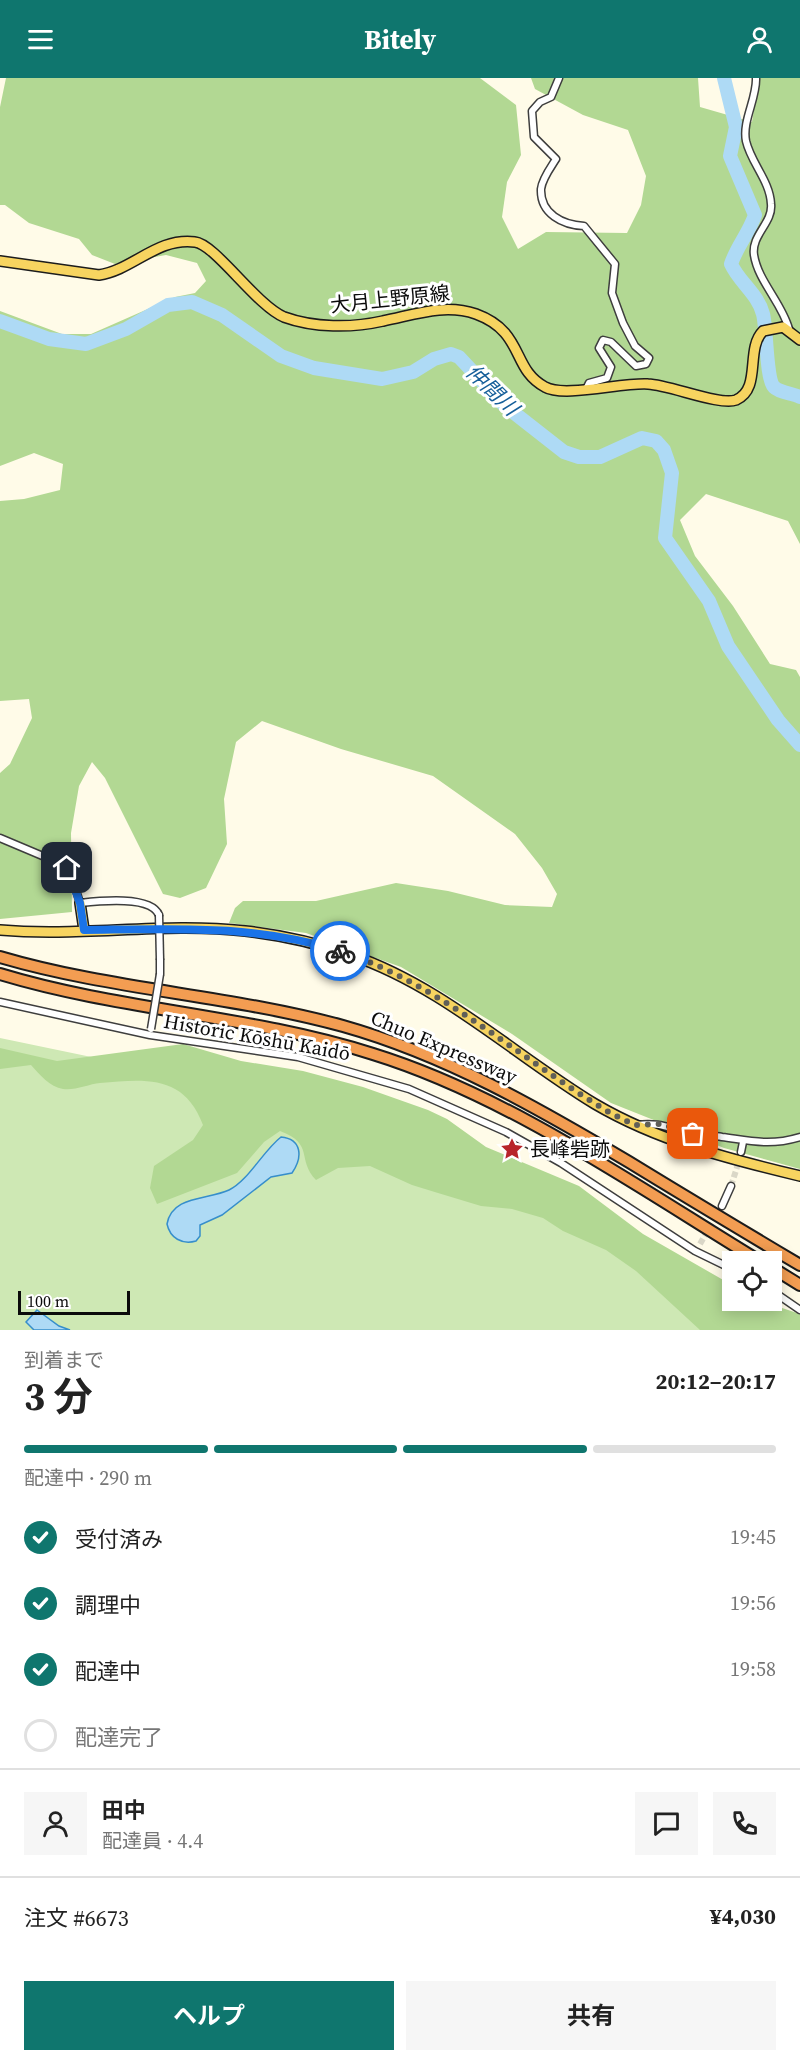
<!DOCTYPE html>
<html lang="ja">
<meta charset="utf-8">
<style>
:root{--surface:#fff;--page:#f6f6f6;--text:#222;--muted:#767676;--line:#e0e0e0;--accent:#0f766e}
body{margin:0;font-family:"Source Serif 4","Noto Sans JP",serif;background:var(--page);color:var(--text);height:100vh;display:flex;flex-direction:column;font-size:22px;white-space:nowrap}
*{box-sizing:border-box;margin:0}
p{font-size:20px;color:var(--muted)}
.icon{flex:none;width:33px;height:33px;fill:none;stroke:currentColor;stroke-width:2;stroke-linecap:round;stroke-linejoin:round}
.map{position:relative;height:1252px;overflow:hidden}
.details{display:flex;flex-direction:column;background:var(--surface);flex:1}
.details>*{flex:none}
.fabs{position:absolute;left:722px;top:1173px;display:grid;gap:12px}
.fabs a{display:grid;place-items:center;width:60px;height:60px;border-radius:0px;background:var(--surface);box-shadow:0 3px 15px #0003;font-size:30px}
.scale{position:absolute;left:18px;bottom:15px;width:112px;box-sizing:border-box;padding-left:6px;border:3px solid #0b0b0b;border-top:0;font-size:16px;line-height:21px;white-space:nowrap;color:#0b0b0b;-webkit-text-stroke:4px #fff;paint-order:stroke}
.pin{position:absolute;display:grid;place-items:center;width:51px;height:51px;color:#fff;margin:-26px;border-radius:12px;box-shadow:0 3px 9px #0006}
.courier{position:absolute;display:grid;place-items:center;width:60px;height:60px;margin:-30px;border:4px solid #1a73e8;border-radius:50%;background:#fff;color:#222;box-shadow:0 2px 8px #0007}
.overview em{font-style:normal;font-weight:700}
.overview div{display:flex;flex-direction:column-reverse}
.overview{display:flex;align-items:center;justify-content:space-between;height:102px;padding:0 24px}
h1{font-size:39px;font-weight:700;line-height:45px}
.bar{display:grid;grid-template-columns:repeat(4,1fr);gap:9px 6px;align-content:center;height:72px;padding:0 24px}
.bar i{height:8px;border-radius:4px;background:var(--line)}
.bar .on{background:var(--accent)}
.bar p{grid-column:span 4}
.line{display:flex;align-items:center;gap:15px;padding:0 24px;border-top:2px solid var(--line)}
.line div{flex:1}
.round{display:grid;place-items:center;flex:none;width:63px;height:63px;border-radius:0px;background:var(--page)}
ol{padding:0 24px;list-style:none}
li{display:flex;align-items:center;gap:18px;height:66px}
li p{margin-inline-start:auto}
li .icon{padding:6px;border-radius:50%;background:var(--accent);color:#fff;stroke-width:4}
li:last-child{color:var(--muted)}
li i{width:33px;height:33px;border:3px solid var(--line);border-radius:50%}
.button{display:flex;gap:12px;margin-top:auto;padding:12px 24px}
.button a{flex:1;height:69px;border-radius:0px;background:var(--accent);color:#fff;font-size:24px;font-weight:700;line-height:69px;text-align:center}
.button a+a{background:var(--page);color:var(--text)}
header{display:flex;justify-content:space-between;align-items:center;height:78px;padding:0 24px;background:var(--accent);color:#fff;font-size:27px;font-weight:700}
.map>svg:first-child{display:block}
.green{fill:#cee8b4}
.forest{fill:#b2d893}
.water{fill:#aedaf5;stroke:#368ecb;stroke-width:1.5}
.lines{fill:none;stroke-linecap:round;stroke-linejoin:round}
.river{stroke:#aedaf5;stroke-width:14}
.minor-tunnel{stroke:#dad7c7;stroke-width:6;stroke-dasharray:6 3;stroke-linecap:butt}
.minor-casing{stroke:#3e3e3e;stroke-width:9}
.primary-casing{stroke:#1c1c1c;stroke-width:12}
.motorway-casing{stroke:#1c1c1c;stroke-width:14}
.minor{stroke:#fff;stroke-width:6}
.primary{stroke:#f7d460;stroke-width:9}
.motorway{stroke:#f39d52;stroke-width:10}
.minor-bridge-casing{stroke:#3e3e3e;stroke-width:9;stroke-linecap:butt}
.minor-bridge{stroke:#fff;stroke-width:6}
.done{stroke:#605f58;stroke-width:6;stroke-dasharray:0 10.8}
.route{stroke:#1a73e8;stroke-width:8}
.labels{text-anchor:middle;stroke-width:6;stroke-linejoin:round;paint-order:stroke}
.street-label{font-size:20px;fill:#0b0b0b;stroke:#fff}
.poi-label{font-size:20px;fill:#0b0b0b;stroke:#fff;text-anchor:start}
.water-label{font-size:21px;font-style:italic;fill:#165f9a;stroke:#fff}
</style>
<header><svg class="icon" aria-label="menu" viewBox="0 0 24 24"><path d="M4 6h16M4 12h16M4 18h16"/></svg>Bitely<svg class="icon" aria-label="person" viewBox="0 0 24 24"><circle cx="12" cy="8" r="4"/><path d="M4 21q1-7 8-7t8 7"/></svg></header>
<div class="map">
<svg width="800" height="1252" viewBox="0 0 800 1252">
<rect width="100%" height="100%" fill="#fffbe8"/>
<polygon class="green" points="0,960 341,1031 732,1222 786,1252 0,1252"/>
<g class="forest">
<polygon points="6,0 480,0 516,27 521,77 507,104 502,139 518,171 546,154 627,155 641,127 646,98 628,52 583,37 535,11 531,0 698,0 700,29 752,44 759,0 800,0 800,466 788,443 706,416 680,442 695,478 733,528 770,586 796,592 800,599 800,1091 724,1070 611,1025 512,956 401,889 306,855 229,845 235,830 243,823 316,823 396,805 448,813 505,827 552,829 557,816 542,790 515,756 433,698 341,671 262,643 236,664 224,721 227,766 206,810 180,820 163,816 105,700 92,684 79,708 71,755 72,834 0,841 0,695 10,686 32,640 29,621 0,623 0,423 24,421 60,412 63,386 34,375 0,388 0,233 62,256 91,256 175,219 195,215 206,203 197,185 166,177 115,186 92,177 79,161 29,145 5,127 0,127 0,29"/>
<path d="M183 966 241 983 303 993 363 1009 428 1032 447 1041 486 1069 579 1108 643 1156 732 1207V1222L761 1223 800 1236V1252H700L636 1193 606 1172 563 1153 543 1140 512 1131 481 1128 438 1115 412 1107 370 1088 338 1090 316 1102C296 1081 315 1066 280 1053L264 1064 237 1095 157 1126 150 1110 154 1088 193 1062 203 1047C184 997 147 1001 100 1005 89 1006 74 1013 63 1011 50 1009 39 996 31 987L0 991V970L57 983Z"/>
</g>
<g class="water">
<path d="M281 1059C302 1061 303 1079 292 1095L271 1099 222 1137 200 1147V1158L196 1163C182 1167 170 1160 167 1146 172 1117 208 1122 229 1112 248 1103 263 1073 281 1059Z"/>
<polygon points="37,1232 59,1248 70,1252 34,1252 26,1244"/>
</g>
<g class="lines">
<g class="river">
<path d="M724 0 736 49 730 78 755 137C749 155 737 168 731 186 739 204 758 216 763 236 767 251 766 301 774 309 780 315 792 315 800 319"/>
<polyline points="0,243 49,261 86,266 126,251 168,227 192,224 222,237 281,278 314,290 382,301 413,294 434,281 451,276 459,279 504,327 564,374 579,379 600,379 642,360 656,363 664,372 672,395 665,460 709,523 728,568 778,642 800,667"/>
</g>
<g class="minor-tunnel">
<polyline points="731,1108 740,1080"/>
<polyline points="700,1166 717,1136"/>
</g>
<g class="minor-casing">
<g id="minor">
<path d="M559 0 551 19 540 24 532 33 534 59 556 81C551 89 542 101 541 111 540 136 563 147 584 148L615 186 612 215 623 245 635 268 649 280 646 286 636 288 611 264 603 262 599 270 611 289 607 300 589 305 586 311"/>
<path d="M756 0C757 20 742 43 746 63 751 85 770 103 771 126 773 145 751 157 754 177 758 203 782 225 789 251"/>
<path d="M0 760 64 787 71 796 80 825C98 823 151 817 159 837"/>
<polyline points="160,896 160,882"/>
<polyline points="0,924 150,957 298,979 409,1011 506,1054 561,1085 695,1173 732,1191"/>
<path d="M636 1047C660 1044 668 1050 690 1055 700 1058 712 1057 722 1059 752 1063 770 1068 800 1059"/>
<polyline points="741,1074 743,1064"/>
<polyline points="722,1128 731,1108"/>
<polyline points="771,1212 800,1232"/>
</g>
</g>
<g class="primary-casing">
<g id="primary">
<path d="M0 183 99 197C133 192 157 159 195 164 215 166 257 228 284 239 314 250 352 250 383 243 414 237 444 225 476 236 525 254 511 291 545 309 564 320 623 304 648 306 670 307 720 328 736 322 762 311 745 271 763 253L783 249 800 262"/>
<polyline points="80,825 84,852"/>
<path d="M0 852C81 859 164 844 245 853 281 857 317 865 351 877 442 908 514 977 595 1026 658 1063 729 1081 800 1098"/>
</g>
</g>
<g class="motorway-casing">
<g id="motorway">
<path d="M0 879C112 912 230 917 343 948 446 977 538 1030 629 1084 686 1119 743 1153 800 1187"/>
<path d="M0 896C122 933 251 937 373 976 509 1018 639 1110 761 1184"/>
<polyline points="771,1189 800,1207"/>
</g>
</g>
<use href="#minor" class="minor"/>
<use href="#primary" class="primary"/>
<use href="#motorway" class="motorway"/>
<g class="minor-bridge-casing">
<g id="minor-bridge">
<polyline points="159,837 160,882"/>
<polyline points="151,951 160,896"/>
</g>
</g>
<use href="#minor-bridge" class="minor-bridge"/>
</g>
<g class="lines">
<path class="done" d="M340 873C442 907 521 982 612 1036L635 1047 661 1046 693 1056"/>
<path class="route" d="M67 790 80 825 84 852C171 851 256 846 340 873"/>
</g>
<defs>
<g id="sight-bare" transform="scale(1.8)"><path d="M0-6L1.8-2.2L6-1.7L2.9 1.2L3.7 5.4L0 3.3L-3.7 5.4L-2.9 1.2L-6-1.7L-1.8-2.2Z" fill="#b8252b" stroke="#fff" stroke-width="2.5" paint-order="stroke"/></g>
</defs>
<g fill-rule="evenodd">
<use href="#sight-bare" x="512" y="1071"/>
</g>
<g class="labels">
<g class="street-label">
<text transform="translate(390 221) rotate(-6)" y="7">大月上野原線</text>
<text transform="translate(257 959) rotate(10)" y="7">Historic Kōshū Kaidō</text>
<text transform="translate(444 969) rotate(23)" y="7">Chuo Expressway</text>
</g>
<g class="poi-label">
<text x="530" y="1078">長峰砦跡</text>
</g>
<g class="water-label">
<text transform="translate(492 312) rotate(44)" y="7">仲間川</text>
</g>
</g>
</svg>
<div class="fabs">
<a><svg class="icon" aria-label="locate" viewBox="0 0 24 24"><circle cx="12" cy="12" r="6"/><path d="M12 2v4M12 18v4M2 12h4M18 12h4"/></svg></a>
</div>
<div class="scale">100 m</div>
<div class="pin" style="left:693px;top:1056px;background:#ea580c"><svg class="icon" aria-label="bag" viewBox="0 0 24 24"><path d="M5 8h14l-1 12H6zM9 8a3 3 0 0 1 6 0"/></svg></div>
<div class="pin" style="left:67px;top:790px;background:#1f2937"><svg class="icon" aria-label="home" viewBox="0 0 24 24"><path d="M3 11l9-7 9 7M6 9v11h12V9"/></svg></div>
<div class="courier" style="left:340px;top:873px"><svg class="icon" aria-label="bike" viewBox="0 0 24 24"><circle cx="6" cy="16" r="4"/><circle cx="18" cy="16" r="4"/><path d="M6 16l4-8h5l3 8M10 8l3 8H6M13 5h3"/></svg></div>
</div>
<section class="details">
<div class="overview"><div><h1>3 分</h1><p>到着まで</p></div><em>20:12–20:17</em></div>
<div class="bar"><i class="on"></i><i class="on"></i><i class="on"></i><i></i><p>配達中 · 290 m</p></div>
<ol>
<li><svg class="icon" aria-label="check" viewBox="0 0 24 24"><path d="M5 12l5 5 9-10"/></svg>受付済み<p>19:45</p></li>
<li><svg class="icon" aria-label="check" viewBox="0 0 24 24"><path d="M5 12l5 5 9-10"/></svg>調理中<p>19:56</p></li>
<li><svg class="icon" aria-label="check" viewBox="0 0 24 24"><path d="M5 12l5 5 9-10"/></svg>配達中<p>19:58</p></li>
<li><i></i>配達完了</li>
</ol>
<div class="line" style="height:108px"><a class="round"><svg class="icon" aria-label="person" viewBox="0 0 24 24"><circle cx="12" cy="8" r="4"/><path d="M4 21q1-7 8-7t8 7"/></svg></a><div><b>田中</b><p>配達員 · 4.4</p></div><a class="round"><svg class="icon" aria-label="chat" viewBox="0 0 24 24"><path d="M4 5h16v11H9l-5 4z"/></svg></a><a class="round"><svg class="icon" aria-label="phone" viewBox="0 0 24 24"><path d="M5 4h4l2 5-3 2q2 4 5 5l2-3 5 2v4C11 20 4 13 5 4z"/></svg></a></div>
<div class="line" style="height:78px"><div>注文 #6673</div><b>¥4,030</b></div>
<div class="button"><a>ヘルプ</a><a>共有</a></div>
</section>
